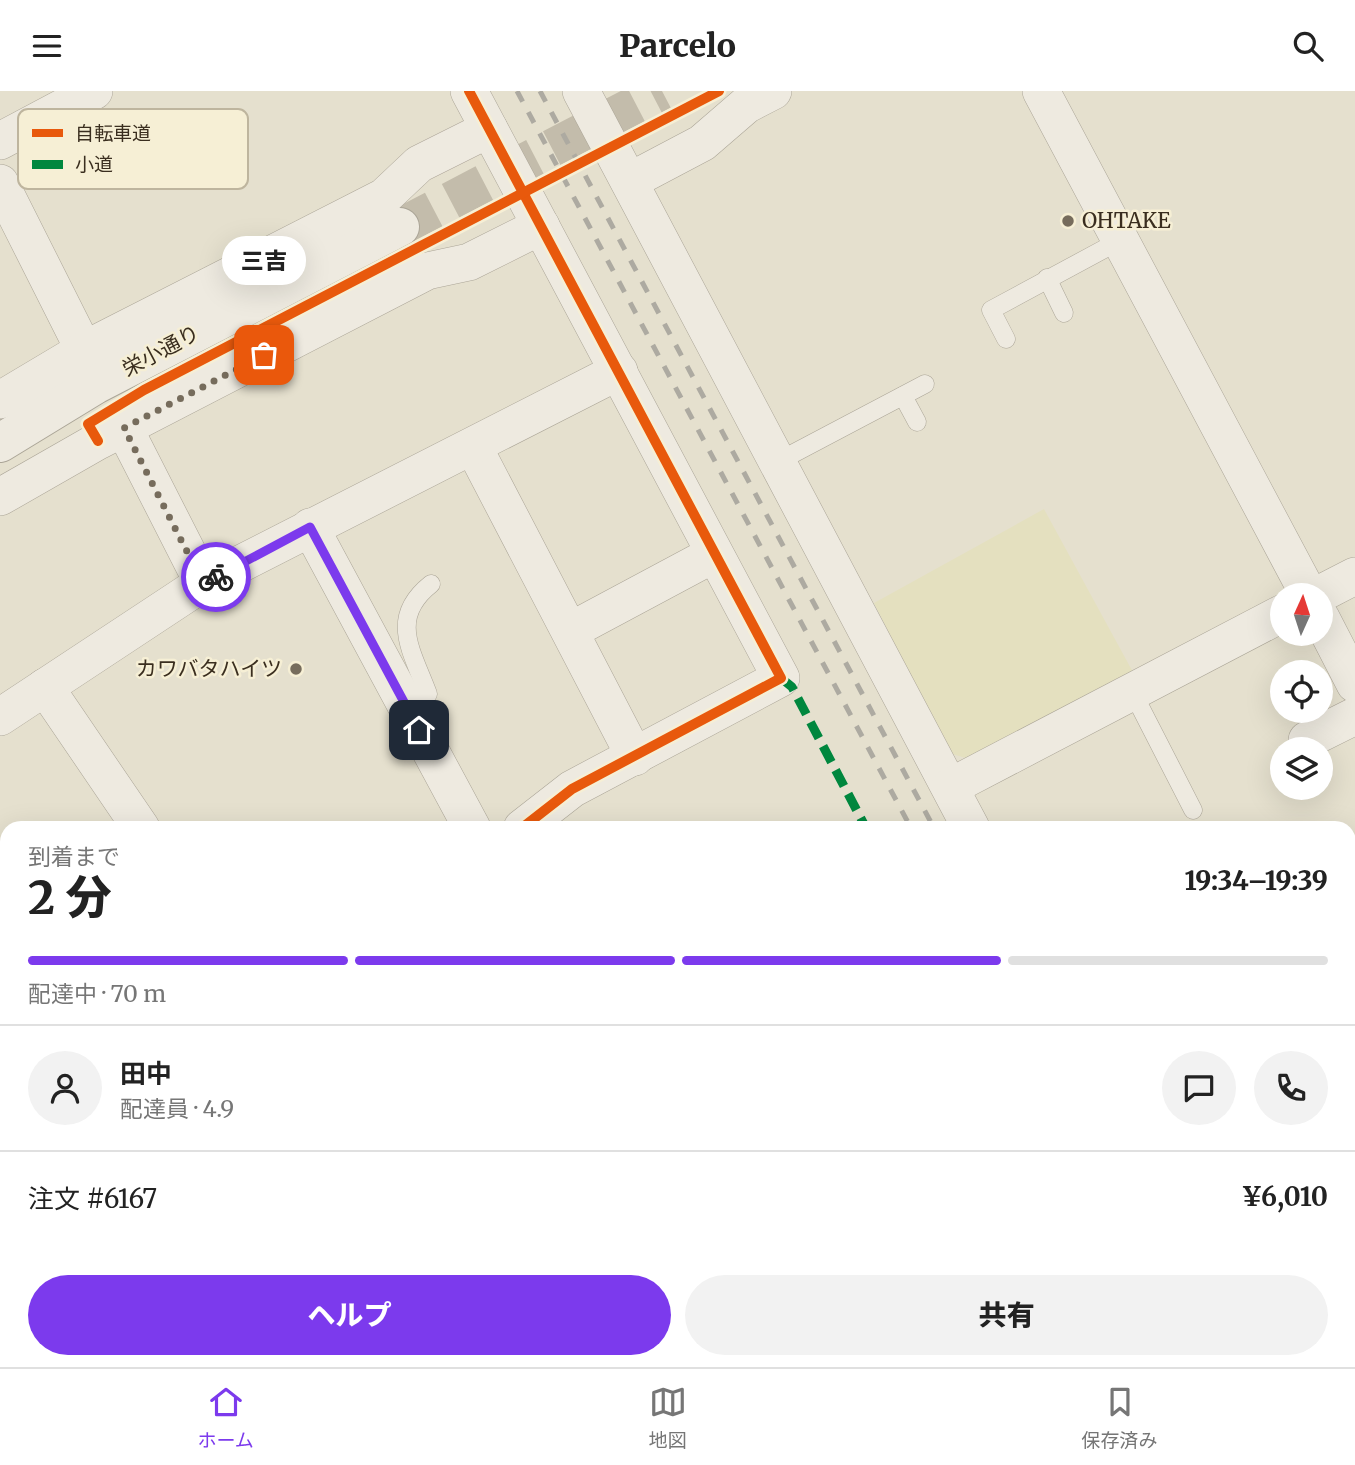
<!DOCTYPE html>
<html lang="ja">
<meta charset="utf-8">
<style>
:root{--surface:#fff;--page:#f2f2f2;--text:#222;--muted:#767676;--line:#e0e0e0;--accent:#7c3aed}
body{margin:0;font-family:Merriweather,"Noto Sans JP",serif;background:var(--page);color:var(--text);height:100vh;display:flex;flex-direction:column;font-size:26px;white-space:nowrap}
*{box-sizing:border-box;margin:0}
p{font-size:23px;color:var(--muted)}
.icon{flex:none;width:38px;height:38px;fill:none;stroke:currentColor;stroke-width:2;stroke-linecap:round;stroke-linejoin:round}
.map{position:relative;flex:1;overflow:hidden}
.drawer{position:absolute;left:0px;top:730px;width:1356px;height:548px;display:flex;flex-direction:column;background:var(--surface);border-radius:21px 21px 0 0;box-shadow:0 7px 28px #0002}
.drawer>*{flex:none}
.needle{width:46px;rotate:3deg}
.tools{position:absolute;left:1270px;top:492px;display:grid;gap:14px}
.tools a{display:grid;place-items:center;width:63px;height:63px;border-radius:50%;background:var(--surface);box-shadow:0 7px 28px #0002;font-size:35px}
.pin{position:absolute;display:grid;place-items:center;width:60px;height:60px;color:#fff;margin:-30px;border-radius:14px;box-shadow:0 4px 10px #0006}
.courier{position:absolute;display:grid;place-items:center;width:70px;height:70px;margin:-35px;border:5px solid #7c3aed;border-radius:50%;background:#fff;color:#222;box-shadow:0 2px 9px #0007}
.bubble{position:absolute;height:49px;border-radius:24px;background:var(--surface);box-shadow:0 7px 28px #0002;font-size:23px;font-weight:800;line-height:49px;text-align:center}
.overview em{font-style:normal;font-weight:800}
.overview div{display:flex;flex-direction:column-reverse}
.overview{display:flex;align-items:center;justify-content:space-between;height:119px;padding:0 28px}
h1{font-size:46px;font-weight:800;line-height:52px}
.bar{display:grid;grid-template-columns:repeat(4,1fr);gap:10px 7px;align-content:center;height:84px;padding:0 28px}
.bar i{height:9px;border-radius:5px;background:var(--line)}
.bar .active{background:var(--accent)}
.bar p{grid-column:span 4}
.line{display:flex;align-items:center;gap:18px;padding:0 28px;border-top:2px solid var(--line)}
.line div{flex:1}
.round{display:grid;place-items:center;flex:none;width:74px;height:74px;border-radius:37px;background:var(--page)}
.cta{display:flex;gap:14px;margin-top:auto;padding:14px 28px}
.cta a{flex:1;height:80px;border-radius:42px;background:var(--accent);color:#fff;font-size:28px;font-weight:800;line-height:80px;text-align:center}
.cta a+a{background:var(--page);color:var(--text)}
header{display:flex;justify-content:space-between;align-items:center;height:91px;padding:0 28px;background:var(--surface);font-size:32px;font-weight:800}
.tab-bar{display:flex;justify-content:space-around;align-items:center;height:98px;border-top:2px solid var(--line);background:var(--surface);font-size:19px;color:var(--muted)}
.tab-bar a{display:grid;justify-items:center;gap:4px}
.tab-bar .active{color:var(--accent)}
.map>svg:first-child{display:block}
.farmland{fill:#e4e0bf}
.lines{fill:none;stroke-linecap:round;stroke-linejoin:round}
.tertiary-tunnel{stroke:#c3bcab;stroke-width:38;stroke-dasharray:38 19;stroke-linecap:butt}
.service-casing{stroke:#aba597;stroke-width:19}
.minor-casing{stroke:#aba597;stroke-width:38}
.tertiary-casing{stroke:#aba597;stroke-width:40}
.primary-casing{stroke:#908a7e;stroke-width:40}
.service{stroke:#eeeae0;stroke-width:18}
.minor{stroke:#eeeae0;stroke-width:37}
.tertiary{stroke:#eeeae0;stroke-width:38}
.primary{stroke:#e5e1d1;stroke-width:38}
.rail{stroke:#adaaa1;stroke-width:5;stroke-dasharray:12 12;stroke-linecap:butt}
.quiet{stroke:#00873e;stroke-width:9;stroke-dasharray:18 9;stroke-linecap:butt}
.cycleway-casing{stroke:#f6efd5;stroke-width:15}
.cycleway{stroke:#e8590c;stroke-width:10}
.done{stroke:#766c5c;stroke-width:7;stroke-dasharray:0 12.6}
.route{stroke:#7c3aed;stroke-width:9}
.poi-dot{fill:#766c5c;stroke:#f6efd5;stroke-width:2.5}
.labels{text-anchor:middle;stroke-width:5;stroke-linejoin:round;paint-order:stroke}
.poi-label{font-size:21px;fill:#3a2e1f;stroke:#f6efd5;text-anchor:start}
.street-label{font-size:21px;fill:#3a2e1f;stroke:#f6efd5}
.key{fill:#f6efd5;stroke:#beb59e;stroke-width:2}
.key-label{font-size:19px;fill:#3a2e1f}
</style>
<header><svg class="icon" aria-label="menu" viewBox="0 0 24 24"><path d="M4 6h16M4 12h16M4 18h16"/></svg>Parcelo<svg class="icon" aria-label="search" viewBox="0 0 24 24"><circle cx="10" cy="10" r="6"/><path d="M15 15l6 6"/></svg></header>
<div class="map">
<svg width="1355" height="1276" viewBox="0 0 1355 1276">
<rect width="100%" height="100%" fill="#e5e0ce"/>
<polygon class="farmland" points="1044,418 1134,583 969,668 949,662 874,512"/>
<g class="lines">
<polyline class="tertiary-tunnel" points="400,136 662,0"/>
<g class="service-casing">
<g id="service">
<polyline points="1047,187 1064,222"/>
<polyline points="1006,248 991,219 1119,150"/>
<polyline points="903,305 917,331"/>
<polyline points="779,370 925,293"/>
<polyline points="1132,600 1193,719"/>
<path d="M406 615 428 603C412 560 388 527 431 493"/>
</g>
</g>
<g class="minor-casing">
<g id="minor">
<polyline points="469,0 781,587 572,698 522,737"/>
<polyline points="581,0 971,737"/>
<polyline points="1041,0 1309,504"/>
<polyline points="0,50 94,0"/>
<polyline points="630,90 702,52 746,14 773,0"/>
<polyline points="0,92 84,259"/>
<polyline points="0,309 84,259 384,106 419,73 489,38"/>
<polyline points="124,337 203,492"/>
<polyline points="473,355 635,666"/>
<polyline points="0,406 98,350 427,180 469,171 541,135"/>
<polyline points="310,436 472,737"/>
<polyline points="1318,504 1355,485"/>
<polyline points="1321,527 1355,593"/>
<polyline points="570,540 714,463"/>
<polyline points="45,596 141,737"/>
<polyline points="0,626 203,492 619,280"/>
<polyline points="1307,649 1355,625"/>
<polyline points="950,696 1283,522"/>
<polyline points="1349,949 1355,952"/>
<polyline points="1149,1270 1152,1276"/>
<polyline points="1261,1270 1263,1276"/>
<polyline points="201,1276 208,1270"/>
<polyline points="705,1276 712,1270"/>
<polyline points="1101,1276 1109,1270"/>
</g>
</g>
<g class="tertiary-casing">
<polyline id="tertiary" points="0,352 95,294 400,136"/>
</g>
<g class="primary-casing">
<g id="primary">
<polyline points="0,975 7,984"/>
<polyline points="232,1270 237,1276"/>
</g>
</g>
<use href="#service" class="service"/>
<use href="#minor" class="minor"/>
<use href="#tertiary" class="tertiary"/>
<use href="#primary" class="primary"/>
<g class="rail">
<polyline points="517,0 911,737"/>
<polyline points="540,0 934,737"/>
<polyline points="1198,1270 1201,1276"/>
<polyline points="1220,1270 1223,1276"/>
</g>
<polyline class="quiet" points="781,587 792,596 866,737"/>
<g class="cycleway-casing">
<g id="cycleway">
<polyline points="469,0 781,587 572,698 522,737"/>
<polyline points="98,350 88,333 144,299 719,0"/>
</g>
</g>
<use href="#cycleway" class="cycleway"/>
</g>
<g class="lines">
<polyline class="done" points="216,486 203,492 124,337 264,264"/>
<polyline class="route" points="216,486 310,436 419,639"/>
</g>
<g class="poi-dot">
<circle cx="1068" cy="130" r="7"/>
<circle cx="296" cy="578" r="7"/>
</g>
<g class="labels">
<g class="poi-label">
<text x="1082" y="137">OHTAKE</text>
<text x="282" y="585" text-anchor="end">カワバタハイツ</text>
</g>
<g class="street-label">
<text transform="translate(161 260) rotate(-28)" y="7">栄小通り</text>
</g>
</g>
<rect x="18" y="18" width="230" height="80" rx="10" class="key"/>
<rect x="32" y="38" width="31" height="8" fill="#e8590c"/>
<rect x="32" y="69" width="31" height="9" fill="#00873e"/>
<g class="key-label">
<text x="75" y="49">自転車道</text>
<text x="75" y="80">小道</text>
</g>
</svg>
<div class="tools">
<a><svg class="needle" viewBox="-14 -14 28 28"><path d="M0-13l5 13h-10z" fill="#e53935"/><path d="M0 13l5-13h-10z" fill="#767676"/></svg></a>
<a><svg class="icon" aria-label="locate" viewBox="0 0 24 24"><circle cx="12" cy="12" r="6"/><path d="M12 2v4M12 18v4M2 12h4M18 12h4"/></svg></a>
<a><svg class="icon" aria-label="layers" viewBox="0 0 24 24"><path d="M12 4l9 5-9 5-9-5zM3 14l9 5 9-5"/></svg></a>
</div>
<div class="pin" style="left:264px;top:264px;background:#ea580c"><svg class="icon" aria-label="bag" viewBox="0 0 24 24"><path d="M5 8h14l-1 12H6zM9 8a3 3 0 0 1 6 0"/></svg></div>
<div class="pin" style="left:419px;top:639px;background:#1f2937"><svg class="icon" aria-label="home" viewBox="0 0 24 24"><path d="M3 11l9-7 9 7M6 9v11h12V9"/></svg></div>
<div class="courier" style="left:216px;top:486px"><svg class="icon" aria-label="bike" viewBox="0 0 24 24"><circle cx="6" cy="16" r="4"/><circle cx="18" cy="16" r="4"/><path d="M6 16l4-8h5l3 8M10 8l3 8H6M13 5h3"/></svg></div>
<div class="bubble" style="left:222px;top:145px;width:84px">三吉</div>
<section class="drawer">
<div class="overview"><div><h1>2 分</h1><p>到着まで</p></div><em>19:34–19:39</em></div>
<div class="bar"><i class="active"></i><i class="active"></i><i class="active"></i><i></i><p>配達中 · 70 m</p></div>
<div class="line" style="height:126px"><a class="round"><svg class="icon" aria-label="person" viewBox="0 0 24 24"><circle cx="12" cy="8" r="4"/><path d="M4 21q1-7 8-7t8 7"/></svg></a><div><b>田中</b><p>配達員 · 4.9</p></div><a class="round"><svg class="icon" aria-label="chat" viewBox="0 0 24 24"><path d="M4 5h16v11H9l-5 4z"/></svg></a><a class="round"><svg class="icon" aria-label="phone" viewBox="0 0 24 24"><path d="M5 4h4l2 5-3 2q2 4 5 5l2-3 5 2v4C11 20 4 13 5 4z"/></svg></a></div>
<div class="line" style="height:91px"><div>注文 #6167</div><b>¥6,010</b></div>
<div class="cta"><a>ヘルプ</a><a>共有</a></div>
</section>
</div>
<nav class="tab-bar">
<a class="active"><svg class="icon" aria-label="home" viewBox="0 0 24 24"><path d="M3 11l9-7 9 7M6 9v11h12V9"/></svg>ホーム</a>
<a><svg class="icon" aria-label="map" viewBox="0 0 24 24"><path d="M3 6l6-2 6 2 6-2v14l-6 2-6-2-6 2zM9 4v14M15 6v14"/></svg>地図</a>
<a><svg class="icon" aria-label="saved" viewBox="0 0 24 24"><path d="M7 4h10v16l-5-4-5 4z"/></svg>保存済み</a>
</nav>
